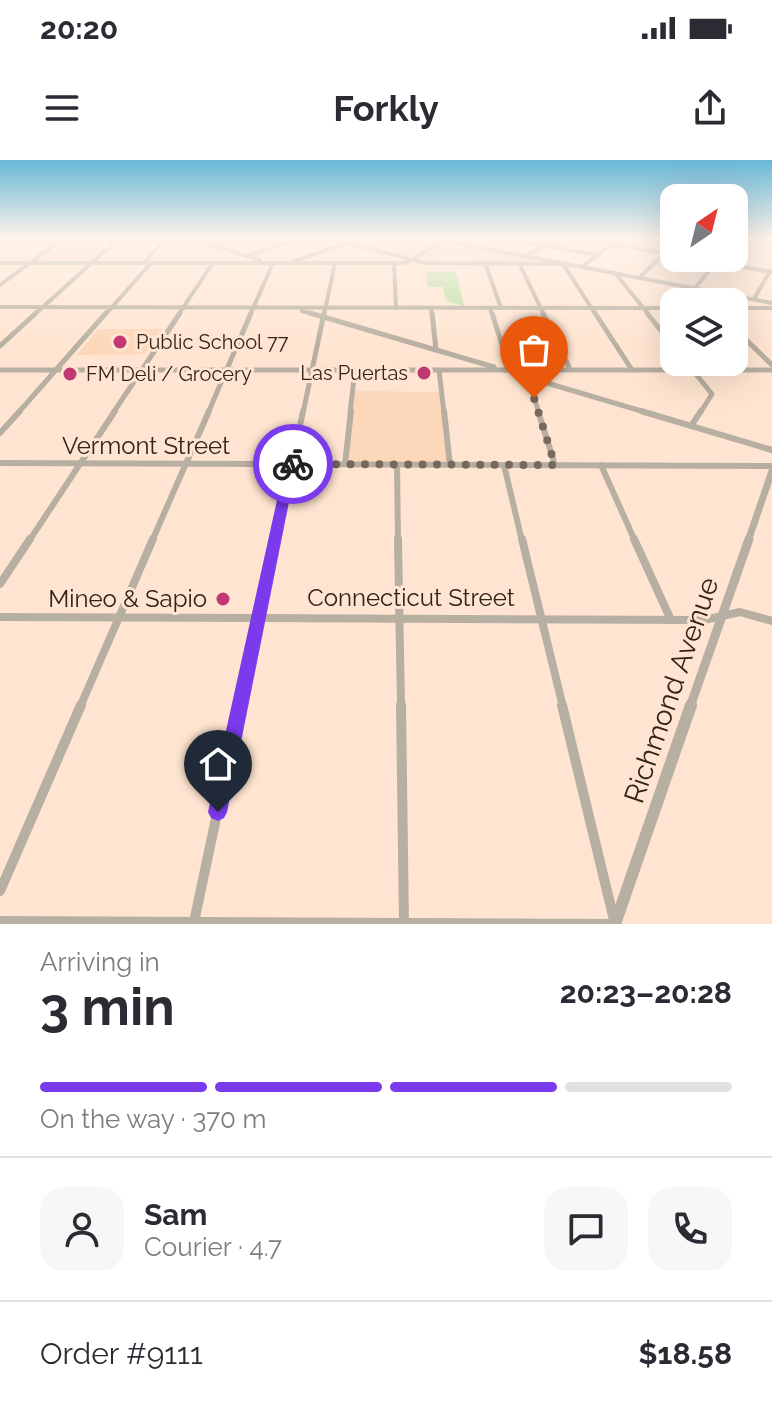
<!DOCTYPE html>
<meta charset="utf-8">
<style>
:root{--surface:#fff;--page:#f7f7f7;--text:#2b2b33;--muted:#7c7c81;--line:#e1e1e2;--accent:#7c3aed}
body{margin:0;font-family:Raleway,sans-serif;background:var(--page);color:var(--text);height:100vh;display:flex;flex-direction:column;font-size:30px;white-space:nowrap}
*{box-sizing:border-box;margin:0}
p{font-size:26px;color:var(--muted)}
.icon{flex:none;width:44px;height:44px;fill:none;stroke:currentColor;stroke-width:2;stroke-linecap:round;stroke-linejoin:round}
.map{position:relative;height:764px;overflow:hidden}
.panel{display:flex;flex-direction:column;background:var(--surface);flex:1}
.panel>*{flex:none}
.needle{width:52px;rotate:35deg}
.controls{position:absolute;left:660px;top:24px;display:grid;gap:16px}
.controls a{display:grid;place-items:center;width:88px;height:88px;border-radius:16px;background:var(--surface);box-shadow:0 8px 32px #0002;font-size:40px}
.pin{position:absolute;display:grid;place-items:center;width:68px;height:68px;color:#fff;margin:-82px -34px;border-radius:50% 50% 50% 0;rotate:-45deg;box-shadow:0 0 8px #0007}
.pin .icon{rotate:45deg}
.courier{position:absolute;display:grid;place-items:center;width:80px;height:80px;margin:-40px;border:6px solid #7c3aed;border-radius:50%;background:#fff;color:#222;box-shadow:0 2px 10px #0007}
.overview em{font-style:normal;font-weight:700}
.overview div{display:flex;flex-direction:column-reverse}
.overview{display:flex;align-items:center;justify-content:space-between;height:136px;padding:0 40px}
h1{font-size:52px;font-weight:700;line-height:60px}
.bar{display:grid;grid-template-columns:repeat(4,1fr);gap:12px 8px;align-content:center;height:96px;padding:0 40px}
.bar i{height:10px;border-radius:6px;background:var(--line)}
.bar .current{background:var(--accent)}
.bar p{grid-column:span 4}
.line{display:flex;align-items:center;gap:20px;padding:0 40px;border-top:2px solid var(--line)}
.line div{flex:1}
.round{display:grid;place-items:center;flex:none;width:84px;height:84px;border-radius:24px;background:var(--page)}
.status{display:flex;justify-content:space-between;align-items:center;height:56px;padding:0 40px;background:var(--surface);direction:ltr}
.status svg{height:22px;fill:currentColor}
header{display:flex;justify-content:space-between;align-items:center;height:104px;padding:0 40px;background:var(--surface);font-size:36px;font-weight:700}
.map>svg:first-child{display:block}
.built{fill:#fcd7b9}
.green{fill:#bae2a5}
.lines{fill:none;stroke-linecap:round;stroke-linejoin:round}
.minor-far4{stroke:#b7afa1;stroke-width:4}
.minor-far3{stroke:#b7afa1;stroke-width:5}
.minor-far2{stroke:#b7afa1;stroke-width:6}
.minor-far1{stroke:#b7afa1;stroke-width:8}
.minor{stroke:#b7afa1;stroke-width:10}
.tertiary-far3{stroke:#b7afa1;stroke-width:4}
.tertiary-far2{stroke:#b7afa1;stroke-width:7}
.tertiary-far1{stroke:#b7afa1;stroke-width:9}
.tertiary{stroke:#b7afa1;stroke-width:12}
.route{fill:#7c3aed}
.done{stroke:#78685b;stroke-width:8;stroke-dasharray:0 14.4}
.poi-dot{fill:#c13872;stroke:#ffe5d1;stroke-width:3}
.labels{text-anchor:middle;stroke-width:6;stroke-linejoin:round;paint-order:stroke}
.far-poi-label{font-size:20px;fill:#30241b;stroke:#ffe5d1;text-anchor:start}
.street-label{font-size:24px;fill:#30241b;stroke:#ffe5d1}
.poi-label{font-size:24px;fill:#30241b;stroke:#ffe5d1;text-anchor:end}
.near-street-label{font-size:28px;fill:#30241b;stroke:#ffe5d1}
</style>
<div class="status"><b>20:20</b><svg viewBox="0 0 49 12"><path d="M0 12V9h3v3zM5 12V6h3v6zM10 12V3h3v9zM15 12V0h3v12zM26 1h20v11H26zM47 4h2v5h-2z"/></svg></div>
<header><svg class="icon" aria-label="menu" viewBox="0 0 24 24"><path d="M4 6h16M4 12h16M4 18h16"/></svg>Forkly<svg class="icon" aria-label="share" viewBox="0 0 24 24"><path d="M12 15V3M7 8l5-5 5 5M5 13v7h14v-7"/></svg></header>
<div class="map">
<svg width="772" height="764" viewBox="0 0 772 764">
<rect width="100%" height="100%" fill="#ffe5d1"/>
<g class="built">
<polygon points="428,79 543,101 477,102 474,96 437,95 435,102 425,102 343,81"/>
<polygon points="63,82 108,82 87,101 38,101"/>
<polygon points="98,169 162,169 145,194 77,195"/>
<polygon points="352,231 442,232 450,305 345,304"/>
</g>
<polygon class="green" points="426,112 456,112 464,146 446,141 443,127 428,127"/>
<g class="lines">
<g class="minor-far4">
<polyline points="264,79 281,84"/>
<polyline points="332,79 425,103 563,104 596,155"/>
<polyline points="510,79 598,95"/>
<polyline points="583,79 674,95"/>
<polyline points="751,79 772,83"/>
<polyline points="196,80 260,100"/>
<polyline points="0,81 200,81"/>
<polyline points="211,84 226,79"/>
<polyline points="734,91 743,79"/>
<polyline points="248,96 299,79"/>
<polyline points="524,96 559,79"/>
<polyline points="692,98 772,112"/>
<polyline points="295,101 347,83"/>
<polyline points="0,103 400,103 408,102 443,81"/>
<polyline points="144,103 163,81"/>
<polyline points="394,103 396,148"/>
<polyline points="485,103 501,148"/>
<polyline points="519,103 544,155"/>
<polyline points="582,107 618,79"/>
<polyline points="615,113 649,155"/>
<polyline points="639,118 674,84"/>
<polyline points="0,125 60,81"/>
<polyline points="695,128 716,102"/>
<polyline points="754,139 770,111"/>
<polyline points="0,147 674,148"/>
<polyline points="431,148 432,155"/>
<polyline points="490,148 492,155"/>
<polyline points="734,148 772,148"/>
<polyline points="302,151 317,155"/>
<polyline points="34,155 116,81"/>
<polyline points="105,155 151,103"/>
<polyline points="178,155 213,103"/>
<polyline points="250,155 273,103"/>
<polyline points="324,155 335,103"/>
</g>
<g class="minor-far3">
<polyline points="310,153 494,207"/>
<polyline points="432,153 436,190"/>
<polyline points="492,153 509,207 505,210"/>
<polyline points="543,153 570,209"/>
<polyline points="595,153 632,210"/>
<polyline points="647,153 674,187"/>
<polyline points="734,168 772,205"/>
<polyline points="0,186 36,153"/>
<polyline points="686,202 712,234 700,253"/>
<polyline points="0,210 772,210"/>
<polyline points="439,210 444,253"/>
<polyline points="513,213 648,253"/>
<polyline points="528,218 539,253"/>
<polyline points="18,253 106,153"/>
<polyline points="113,253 180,153"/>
<polyline points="208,253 251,153"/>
<polyline points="303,253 324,153"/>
<polyline points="350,253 355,210"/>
</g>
<g class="minor-far2">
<polyline points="444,251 450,305"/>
<polyline points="538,251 555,305"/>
<polyline points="641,251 772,290"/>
<polyline points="691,266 701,251"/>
<polyline points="0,273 20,251"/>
<polyline points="0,303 772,306"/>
<polyline points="345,304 351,251"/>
<polyline points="397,305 398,381"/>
<polyline points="504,305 522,381"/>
<polyline points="601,305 635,381"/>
<polyline points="29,381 115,251"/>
<polyline points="152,381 209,251"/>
<polyline points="276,381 303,251"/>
</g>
<g class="minor-far1">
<polyline points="398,379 401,547"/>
<polyline points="522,379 563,547"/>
<polyline points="634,379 671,460"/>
<polyline points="0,424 30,379"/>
<polyline points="0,457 704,460 740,452 772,461"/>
<polyline points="80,547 153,379"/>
<polyline points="240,547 276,379"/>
</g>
<g class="minor">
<polyline points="401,545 404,764"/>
<polyline points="0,731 81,545"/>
<polyline points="0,761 615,764 562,545"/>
<polyline points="194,762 240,545"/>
</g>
<polyline class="tertiary-far3" points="434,79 772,143"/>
<polyline class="tertiary-far2" points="748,381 772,311"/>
<polyline class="tertiary-far1" points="690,547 749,379"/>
<polyline class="tertiary" points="615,764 691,545"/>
</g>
<linearGradient id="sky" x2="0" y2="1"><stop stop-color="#69b7d6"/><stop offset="0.42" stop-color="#fff3ea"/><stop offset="1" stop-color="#fff3ea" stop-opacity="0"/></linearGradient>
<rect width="772" height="186" fill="url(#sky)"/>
<polygon class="route" points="293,301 299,304 296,307 227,652 224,658 218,661 211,658 208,652 285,304"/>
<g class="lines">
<polyline class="done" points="293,304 555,305 534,238"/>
</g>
<g class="poi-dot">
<circle cx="120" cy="182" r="8"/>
<circle cx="424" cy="213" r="8"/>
<circle cx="70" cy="214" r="8"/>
<circle cx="223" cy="439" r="8"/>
</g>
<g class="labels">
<g class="far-poi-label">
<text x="136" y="189">Public School 77</text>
<text x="408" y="220" text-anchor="end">Las Puertas</text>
<text x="86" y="221">FM Deli / Grocery</text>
</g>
<g class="street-label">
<text x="146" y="294">Vermont Street</text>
<text x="411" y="446">Connecticut Street</text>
</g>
<g class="poi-label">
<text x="207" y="447">Mineo &amp; Sapio</text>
</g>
<g class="near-street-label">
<text transform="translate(671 530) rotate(-71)" y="10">Richmond Avenue</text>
</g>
</g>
</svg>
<div class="controls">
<a><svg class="needle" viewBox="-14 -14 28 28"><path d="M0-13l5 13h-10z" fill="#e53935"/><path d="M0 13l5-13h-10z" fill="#7c7c81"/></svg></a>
<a><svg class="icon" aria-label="layers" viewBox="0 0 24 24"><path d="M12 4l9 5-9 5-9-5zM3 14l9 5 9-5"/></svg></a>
</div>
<div class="pin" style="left:534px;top:238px;background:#ea580c"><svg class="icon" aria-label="bag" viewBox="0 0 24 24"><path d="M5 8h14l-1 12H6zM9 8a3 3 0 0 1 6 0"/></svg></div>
<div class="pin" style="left:218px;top:652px;background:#1f2937"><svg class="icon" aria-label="home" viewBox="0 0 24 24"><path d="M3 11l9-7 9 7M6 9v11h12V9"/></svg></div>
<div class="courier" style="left:293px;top:304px"><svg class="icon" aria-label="bike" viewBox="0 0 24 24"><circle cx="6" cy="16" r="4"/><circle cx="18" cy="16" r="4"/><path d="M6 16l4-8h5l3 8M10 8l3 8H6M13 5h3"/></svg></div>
</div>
<section class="panel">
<div class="overview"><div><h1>3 min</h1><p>Arriving in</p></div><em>20:23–20:28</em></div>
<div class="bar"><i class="current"></i><i class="current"></i><i class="current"></i><i></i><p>On the way · 370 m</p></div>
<div class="line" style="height:144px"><a class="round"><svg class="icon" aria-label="person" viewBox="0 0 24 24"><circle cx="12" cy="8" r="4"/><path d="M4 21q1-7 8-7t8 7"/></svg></a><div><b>Sam</b><p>Courier · 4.7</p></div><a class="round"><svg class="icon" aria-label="chat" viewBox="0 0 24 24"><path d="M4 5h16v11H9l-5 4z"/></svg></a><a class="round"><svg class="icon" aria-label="phone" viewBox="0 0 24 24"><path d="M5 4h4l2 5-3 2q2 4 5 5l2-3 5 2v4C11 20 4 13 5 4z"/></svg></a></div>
<div class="line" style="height:104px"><div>Order #9111</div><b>$18.58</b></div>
</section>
